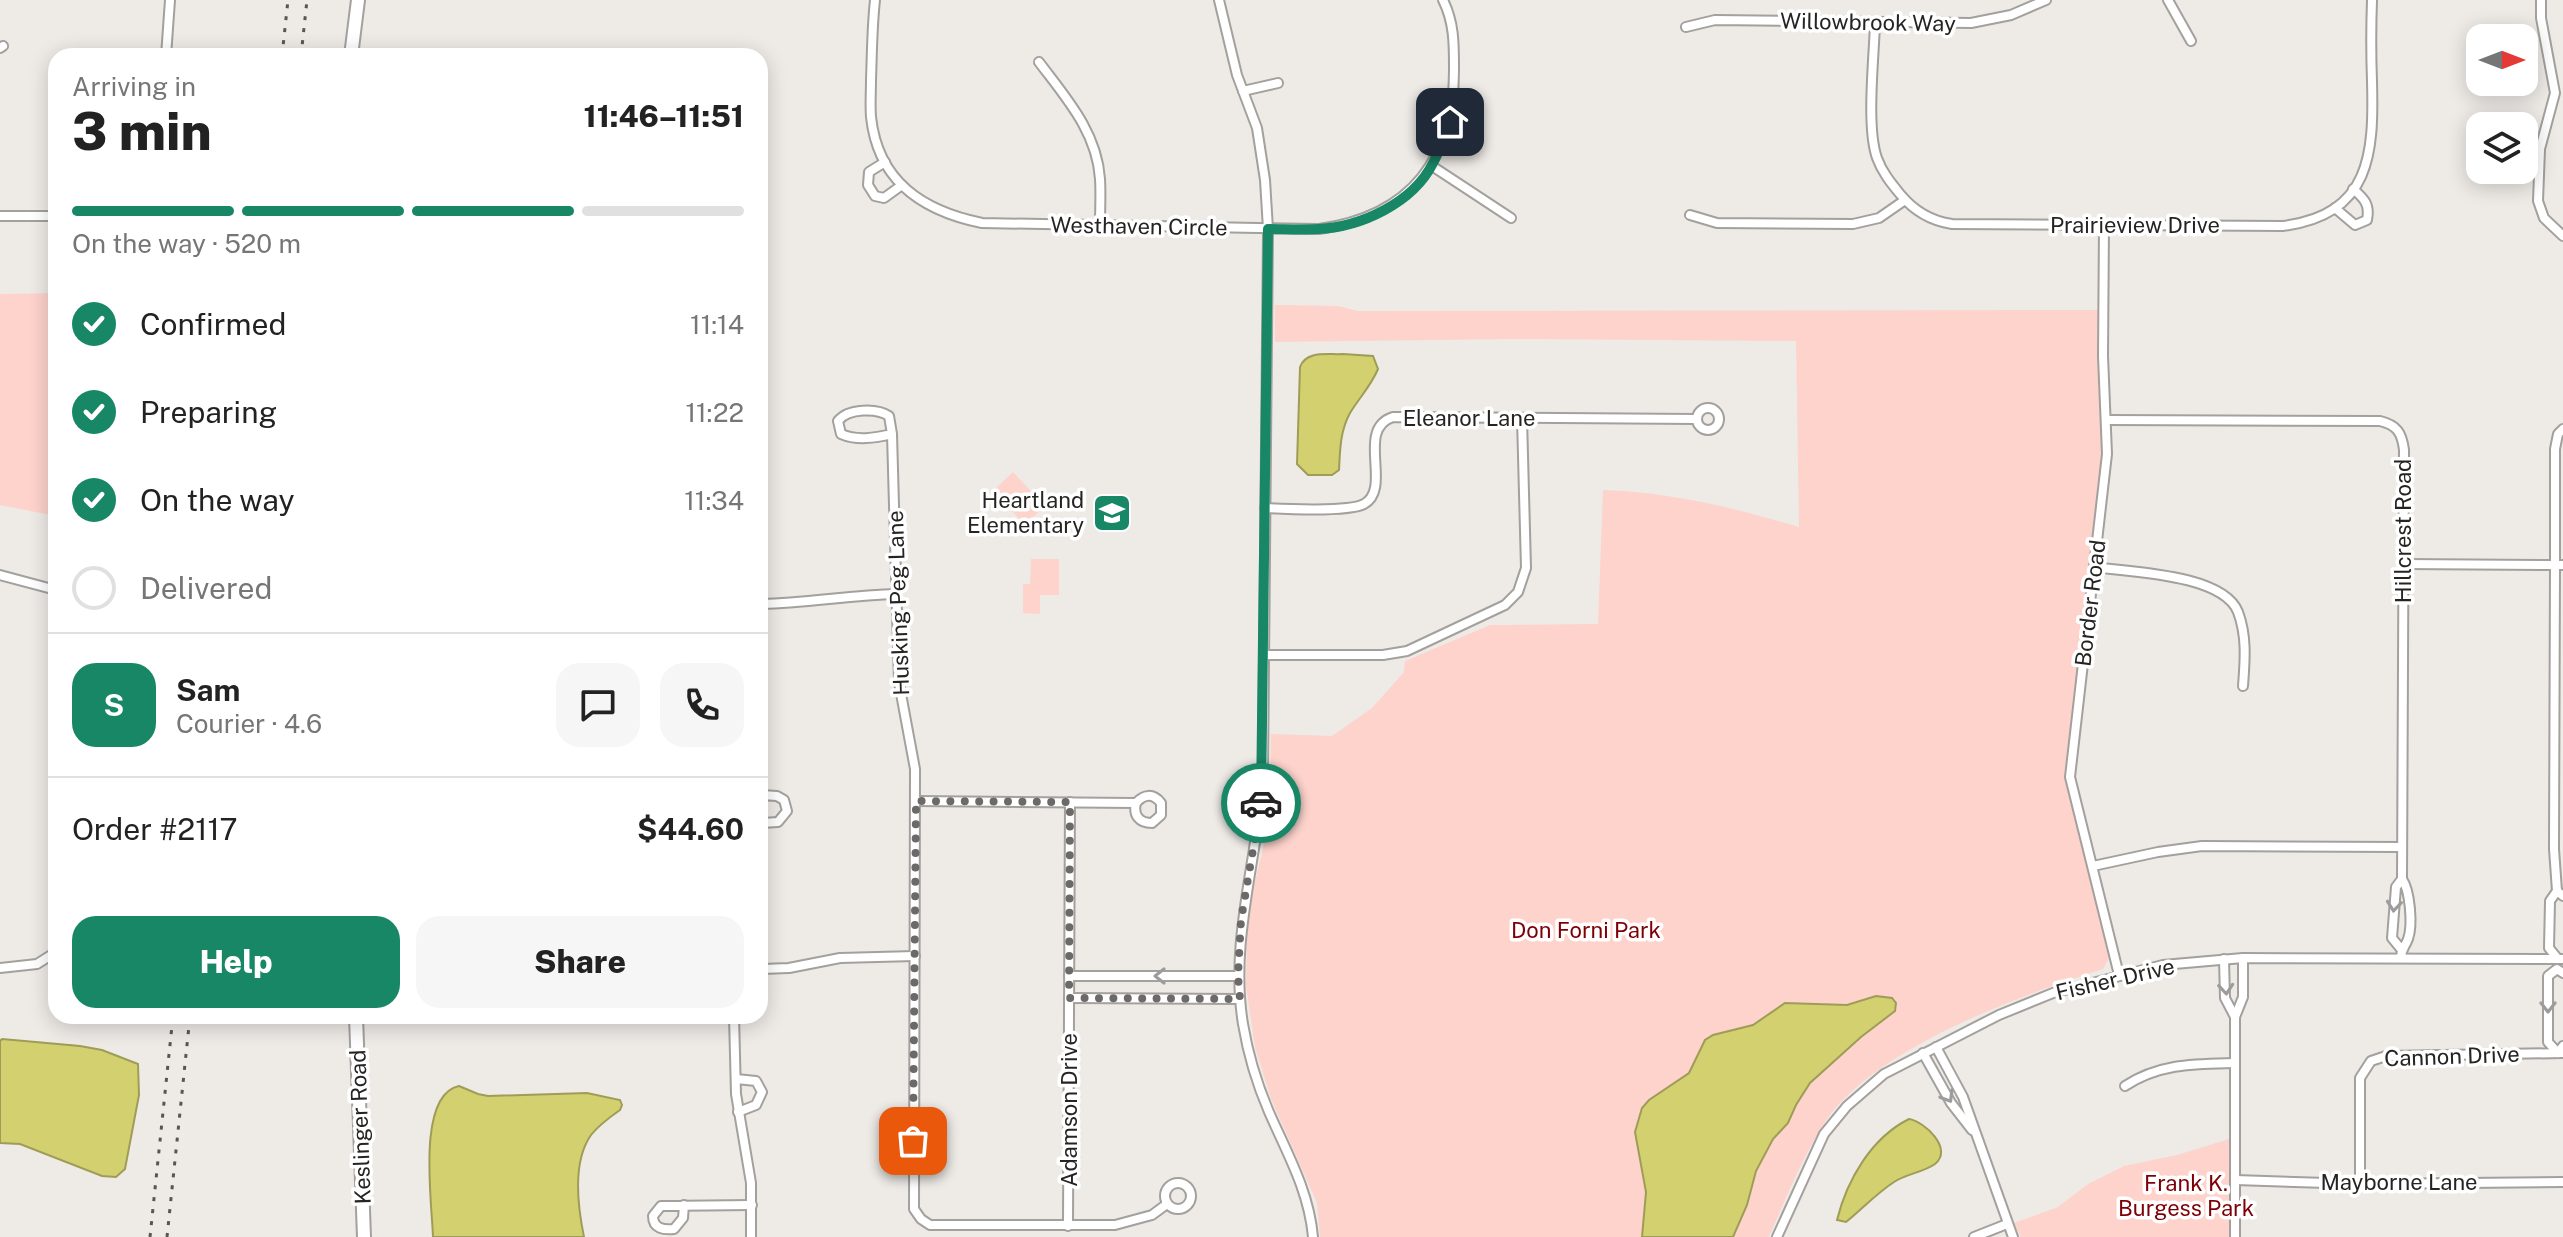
<!DOCTYPE html>
<meta charset="utf-8">
<style>
:root{--surface:#fff;--page:#f6f6f6;--text:#222;--muted:#767676;--line:#e0e0e0;--accent:#188766}
body{margin:0;font-family:"Public Sans",sans-serif;background:var(--page);color:var(--text);height:100vh;display:flex;flex-direction:column;font-size:30px;white-space:nowrap}
*{box-sizing:border-box;margin:0}
p{font-size:26px;color:var(--muted)}
.icon{flex:none;width:44px;height:44px;fill:none;stroke:currentColor;stroke-width:2;stroke-linecap:round;stroke-linejoin:round}
.map{position:relative;flex:1;overflow:hidden}
.side{position:absolute;left:48px;top:48px;width:720px;height:976px;display:flex;flex-direction:column;background:var(--surface);border-radius:24px;box-shadow:0 4px 20px #0003}
.side>*{flex:none}
.needle{width:52px;rotate:90deg}
.tools{position:absolute;left:2466px;top:24px;display:grid;gap:16px}
.tools a{display:grid;place-items:center;width:72px;height:72px;border-radius:16px;background:var(--surface);box-shadow:0 4px 20px #0003;font-size:40px}
.pin{position:absolute;display:grid;place-items:center;width:68px;height:68px;color:#fff;margin:-34px;border-radius:16px;box-shadow:0 4px 12px #0006}
.courier{position:absolute;display:grid;place-items:center;width:80px;height:80px;margin:-40px;border:6px solid #188766;border-radius:50%;background:#fff;color:#222;box-shadow:0 2px 10px #0007}
.summary em{font-style:normal;font-weight:800}
.summary div{display:flex;flex-direction:column-reverse}
.summary{display:flex;align-items:center;justify-content:space-between;height:136px;padding:0 24px}
h1{font-size:52px;font-weight:800;line-height:60px}
.bar{display:grid;grid-template-columns:repeat(4,1fr);gap:12px 8px;align-content:center;height:96px;padding:0 24px}
.bar i{height:10px;border-radius:6px;background:var(--line)}
.bar .current{background:var(--accent)}
.bar p{grid-column:span 4}
.line{display:flex;align-items:center;gap:20px;padding:0 24px;border-top:2px solid var(--line)}
.line div{flex:1}
.round{display:grid;place-items:center;flex:none;width:84px;height:84px;border-radius:24px;background:var(--page)}
ol{padding:0 24px;list-style:none}
li{display:flex;align-items:center;gap:24px;height:88px}
li p{margin-inline-start:auto}
li .icon{padding:8px;border-radius:50%;background:var(--accent);color:#fff;stroke-width:4}
li:last-child{color:var(--muted)}
li i{width:44px;height:44px;border:4px solid var(--line);border-radius:50%}
.button{display:flex;gap:16px;margin-top:auto;padding:16px 24px}
.button a{flex:1;height:92px;border-radius:24px;background:var(--accent);color:#fff;font-size:32px;font-weight:800;line-height:92px;text-align:center}
.button a+a{background:var(--page);color:var(--text)}
.map>svg:first-child{display:block}
.green{fill:#fdd3cc}
.water{fill:#d3d06f;stroke:#9f9c58;stroke-width:2}
.lines{fill:none;stroke-linecap:round;stroke-linejoin:round}
.minor-casing{stroke:#a3a09d;stroke-width:12}
.secondary-casing{stroke:#a3a09d;stroke-width:16}
.minor{stroke:#fff;stroke-width:8}
.secondary{stroke:#fff;stroke-width:12}
.rail{stroke:#585654;stroke-width:3;stroke-dasharray:4 8;stroke-linecap:butt}
.oneway{stroke:#9d9c9c}
.done{stroke:#6b6a68;stroke-width:8;stroke-dasharray:0 14.4}
.route{stroke:#188766;stroke-width:10}
.labels{text-anchor:middle;stroke-width:7;stroke-linejoin:round;paint-order:stroke}
.street-label{font-size:22px;fill:#252423;stroke:#fff}
.poi-label{font-size:22px;fill:#252423;stroke:#fff;text-anchor:end}
.park-label{font-size:22px;fill:#7c0005;stroke:#fff}
</style>
<div class="map">
<svg width="2563" height="1237" viewBox="0 0 2563 1237">
<rect width="100%" height="100%" fill="#eeebe7"/>
<g class="green">
<polygon points="56,293 56,516 0,505 0,294"/>
<path d="M1275 305 1338 306 1358 311 2098 310 2102 432 2100 470 2065 777 2109 958 2103 969C2021 995 1874 1048 1825 1122 1802 1158 1786 1198 1769 1237H1320L1317 1203 1271 1099 1255 1047 1246 986 1247 935 1252 894 1263 849 1270 798 1271 734 1332 736 1372 708 1404 672 1405 661 1490 625 1598 624 1603 490C1670 492 1735 508 1799 527L1796 341 1514 339 1275 342Z"/>
<polygon points="760,339 764,339 768,595 760,596"/>
<polygon points="1013,472 1045,506 1025,525 993,491"/>
<polygon points="1031,559 1059,559 1059,595 1040,595 1040,614 1023,613 1023,584 1030,584"/>
<polygon points="2229,1139 2229,1237 2021,1237 2014,1223 2058,1207 2088,1184 2124,1166 2177,1155"/>
</g>
<g class="water">
<path d="M1343 354 1373 356 1378 369C1371 386 1359 398 1350 413 1340 431 1340 451 1339 470L1332 475H1308L1297 464 1300 367C1306 350 1328 355 1343 354Z"/>
<polygon points="1876,996 1892,998 1896,1003 1895,1011 1861,1037 1810,1083 1796,1105 1788,1123 1773,1139 1756,1171 1747,1205 1733,1237 1642,1237 1646,1192 1635,1132 1642,1108 1649,1100 1689,1073 1705,1040 1713,1035 1753,1025 1785,1003 1847,1005"/>
<polygon points="2,1039 80,1046 102,1050 138,1064 139,1095 125,1169 116,1177 102,1176 20,1144 0,1143 0,1041"/>
<path d="M459 1086 478 1094 488 1096 587 1093 620 1100 622 1105 620 1110C610 1117 598 1126 591 1135 572 1162 578 1208 584 1237H433C432 1203 416 1095 459 1086Z"/>
<path d="M1909 1119C1924 1121 1954 1149 1935 1164 1924 1172 1906 1174 1894 1182 1877 1193 1862 1209 1846 1222L1837 1220C1847 1180 1871 1138 1909 1119Z"/>
</g>
<g class="lines">
<g class="minor-casing">
<g id="minor">
<path d="M875 0C872 27 872 53 871 80 871 92 870 105 871 117 878 182 923 211 982 223L1319 229C1412 216 1455 158 1454 67 1454 43 1454 22 1443 0"/>
<path d="M1219 0 1237 75 1257 128 1265 180 1268 229 1263 771C1259 857 1229 938 1243 1024 1248 1054 1257 1084 1269 1112 1287 1153 1309 1191 1313 1237"/>
<polyline points="2168,0 2191,41"/>
<polyline points="2541,0 2541,18 2555,93 2540,149 2538,201 2544,218 2563,236"/>
<path d="M1875 23C1874 58 1866 127 1877 158 1882 172 1891 183 1900 194 1914 211 1931 221 1952 224L2283 226C2371 215 2374 153 2372 81 2371 54 2371 27 2372 0"/>
<polyline points="1686,27 1715,20 1971,23 2011,15 2046,0"/>
<polyline points="0,48 3,46"/>
<polyline points="166,56 170,0"/>
<path d="M1039 62C1066 98 1097 132 1100 179 1101 194 1100 209 1100 224"/>
<polyline points="1243,91 1278,83"/>
<polyline points="885,162 869,172 868,185 875,196 884,198 902,185"/>
<polyline points="1432,166 1511,218"/>
<path d="M2335 208 2355 225 2367 220C2370 205 2365 199 2353 189"/>
<polyline points="1690,215 1717,223 1853,224 1879,218 1905,200"/>
<polyline points="0,216 56,216"/>
<polyline points="2104,225 2103,356 2107,454 2070,777 2119,975"/>
<circle cx="1708" cy="419" r="11"/>
<path d="M2107 420 2380 421C2397 425 2402 433 2404 450L2402 879"/>
<polyline points="2563,429 2558,434 2555,449 2555,565 2563,565"/>
<path d="M892 434C875 438 857 441 841 434L838 421C848 408 877 408 889 416L892 434 899 683 915 769 914 1209 921 1219 930 1225H1115L1152 1215 1167 1204"/>
<path d="M1265 508C1284 509 1350 512 1364 504 1393 488 1355 429 1393 417L1697 419"/>
<polyline points="2403,564 2555,565 2554,849 2557,891"/>
<path d="M2094 567C2130 572 2223 574 2238 612 2247 636 2245 660 2243 686"/>
<polyline points="0,575 56,590"/>
<path d="M760 604C806 603 851 595 896 594"/>
<polyline points="1264,655 1383,655 1407,651 1505,605 1518,592 1526,568 1522,418"/>
<polyline points="760,795 777,796 784,800 787,811 778,822 760,823"/>
<path d="M916 801 1136 803C1144 794 1153 793 1161 803V815L1152 823C1139 823 1133 815 1136 803"/>
<polyline points="2093,866 2158,852 2202,846 2402,847"/>
<path d="M2401 949 2392 938 2396 887 2402 879C2410 890 2413 925 2408 939 2405 947 2401 949 2401 958"/>
<polyline points="2224,959 2225,998 2235,1017"/>
<polyline points="2558,959 2549,948 2550,901 2557,891 2563,896"/>
<polyline points="0,968 37,964 56,952"/>
<polyline points="760,969 789,968 840,958 915,956"/>
<polyline points="2563,973 2557,969 2548,976 2548,1042 2558,1053 2563,1046"/>
<polyline points="1069,976 1238,976"/>
<polyline points="1069,998 1240,999"/>
<polyline points="734,1016 736,1094 751,1183 751,1237"/>
<polyline points="1936,1047 1963,1097 2013,1237"/>
<polyline points="1923,1053 1951,1103 1972,1130"/>
<polyline points="736,1079 756,1081 762,1092 756,1105 738,1112"/>
<path d="M2125 1086C2160 1063 2196 1064 2235 1063"/>
<polyline points="2235,1180 2360,1184 2563,1182"/>
<circle cx="1178" cy="1196" r="13"/>
<polyline points="2360,1184 2360,1078 2371,1061 2386,1056 2563,1053"/>
<path d="M684 1205 683 1218 674 1229C664 1230 653 1229 653 1216L661 1206 752 1205"/>
<polyline points="1068,1226 1070,802"/>
<polyline points="1777,1237 1824,1134 1847,1106 1884,1074 1999,1015 2053,993 2163,965 2243,958 2563,959"/>
<polyline points="1974,1237 2007,1224"/>
<polyline points="2235,1237 2235,1017 2243,997 2243,958"/>
</g>
</g>
<g class="secondary-casing">
<g id="secondary">
<polyline points="351,56 358,0"/>
<polyline points="356,1016 364,1237"/>
</g>
</g>
<use href="#minor" class="minor"/>
<use href="#secondary" class="secondary"/>
<g class="rail">
<polyline points="282,56 288,0"/>
<polyline points="301,56 307,0"/>
<polyline points="150,1237 173,1016"/>
<polyline points="167,1237 190,1016"/>
</g>
</g>
<defs><path id="oneway-chevron" d="M-2-3.5L2.5 0L-2 3.5" fill="none" stroke-width="1.6" stroke-linecap="round" stroke-linejoin="round" transform="scale(2)"/></defs>
<g class="oneway">
<use href="#oneway-chevron" transform="translate(2394 906) rotate(96)"/>
<use href="#oneway-chevron" transform="translate(1160 976) rotate(180)"/>
<use href="#oneway-chevron" transform="translate(2226 989) rotate(85)"/>
<use href="#oneway-chevron" transform="translate(2548 1007) rotate(90)"/>
<use href="#oneway-chevron" transform="translate(1948 1097) rotate(59)"/>
</g>
<g class="lines">
<polyline class="done" points="913,1141 916,801 1070,802 1069,998 1240,999 1238,976 1241,920 1261,803"/>
<path class="route" d="M1261 803 1268 229C1284 229 1301 230 1318 229 1361 227 1413 203 1433 163 1440 150 1444 135 1450 122"/>
</g>
<defs>
<g id="school-square" transform="scale(2)"><rect x="-9" y="-9" width="18" height="18" rx="4" fill="#188766" stroke="#fff"/><path d="M0-5L7-2L0 1L-7-2ZM-4 1L0 2.5L4 1V4Q0 6-4 4Z" fill="#fff"/></g>
</defs>
<g fill-rule="evenodd">
<use href="#school-square" x="1112" y="513"/>
</g>
<g class="labels">
<g class="street-label">
<text transform="translate(1868 22) rotate(1)" y="8">Willowbrook Way</text>
<text x="2135" y="233">Prairieview Drive</text>
<text transform="translate(1139 226) rotate(1)" y="8">Westhaven Circle</text>
<text x="1469" y="426">Eleanor Lane</text>
<text transform="translate(2403 531) rotate(-90)" y="8">Hillcrest Road</text>
<text transform="translate(898 603) rotate(-92)" y="8">Husking Peg Lane</text>
<text transform="translate(2090 603) rotate(-83)" y="8">Border Road</text>
<text transform="translate(2115 979) rotate(-13)" y="8">Fisher Drive</text>
<text transform="translate(2452 1056) rotate(-2)" y="8">Cannon Drive</text>
<text transform="translate(1069 1110) rotate(-90)" y="8">Adamson Drive</text>
<text transform="translate(360 1127) rotate(-92)" y="8">Keslinger Road</text>
<text x="2399" y="1190">Mayborne Lane</text>
</g>
<g class="poi-label">
<text x="1084" y="508">Heartland<tspan x="1084" dy="25">Elementary</tspan></text>
</g>
<g class="park-label">
<text x="1586" y="938">Don Forni Park</text>
<text x="2186" y="1191">Frank K.<tspan x="2186" dy="25">Burgess Park</tspan></text>
</g>
</g>
</svg>
<div class="tools">
<a><svg class="needle" viewBox="-14 -14 28 28"><path d="M0-13l5 13h-10z" fill="#e53935"/><path d="M0 13l5-13h-10z" fill="#767676"/></svg></a>
<a><svg class="icon" aria-label="layers" viewBox="0 0 24 24"><path d="M12 4l9 5-9 5-9-5zM3 14l9 5 9-5"/></svg></a>
</div>
<div class="pin" style="left:913px;top:1141px;background:#ea580c"><svg class="icon" aria-label="bag" viewBox="0 0 24 24"><path d="M5 8h14l-1 12H6zM9 8a3 3 0 0 1 6 0"/></svg></div>
<div class="pin" style="left:1450px;top:122px;background:#1f2937"><svg class="icon" aria-label="home" viewBox="0 0 24 24"><path d="M3 11l9-7 9 7M6 9v11h12V9"/></svg></div>
<div class="courier" style="left:1261px;top:803px"><svg class="icon" aria-label="car" viewBox="0 0 24 24"><path d="M5 17H2v-5l4-1 3-4h7l3 4 3 1v5h-3M9 17h6M6 11h13"/><circle cx="7" cy="17" r="2"/><circle cx="17" cy="17" r="2"/></svg></div>
<section class="side">
<div class="summary"><div><h1>3 min</h1><p>Arriving in</p></div><em>11:46–11:51</em></div>
<div class="bar"><i class="current"></i><i class="current"></i><i class="current"></i><i></i><p>On the way · 520 m</p></div>
<ol>
<li><svg class="icon" aria-label="check" viewBox="0 0 24 24"><path d="M5 12l5 5 9-10"/></svg>Confirmed<p>11:14</p></li>
<li><svg class="icon" aria-label="check" viewBox="0 0 24 24"><path d="M5 12l5 5 9-10"/></svg>Preparing<p>11:22</p></li>
<li><svg class="icon" aria-label="check" viewBox="0 0 24 24"><path d="M5 12l5 5 9-10"/></svg>On the way<p>11:34</p></li>
<li><i></i>Delivered</li>
</ol>
<div class="line" style="height:144px"><b class="round" style="background:var(--accent);color:#fff">S</b><div><b>Sam</b><p>Courier · 4.6</p></div><a class="round"><svg class="icon" aria-label="chat" viewBox="0 0 24 24"><path d="M4 5h16v11H9l-5 4z"/></svg></a><a class="round"><svg class="icon" aria-label="phone" viewBox="0 0 24 24"><path d="M5 4h4l2 5-3 2q2 4 5 5l2-3 5 2v4C11 20 4 13 5 4z"/></svg></a></div>
<div class="line" style="height:104px"><div>Order #2117</div><b>$44.60</b></div>
<div class="button"><a>Help</a><a>Share</a></div>
</section>
</div>
